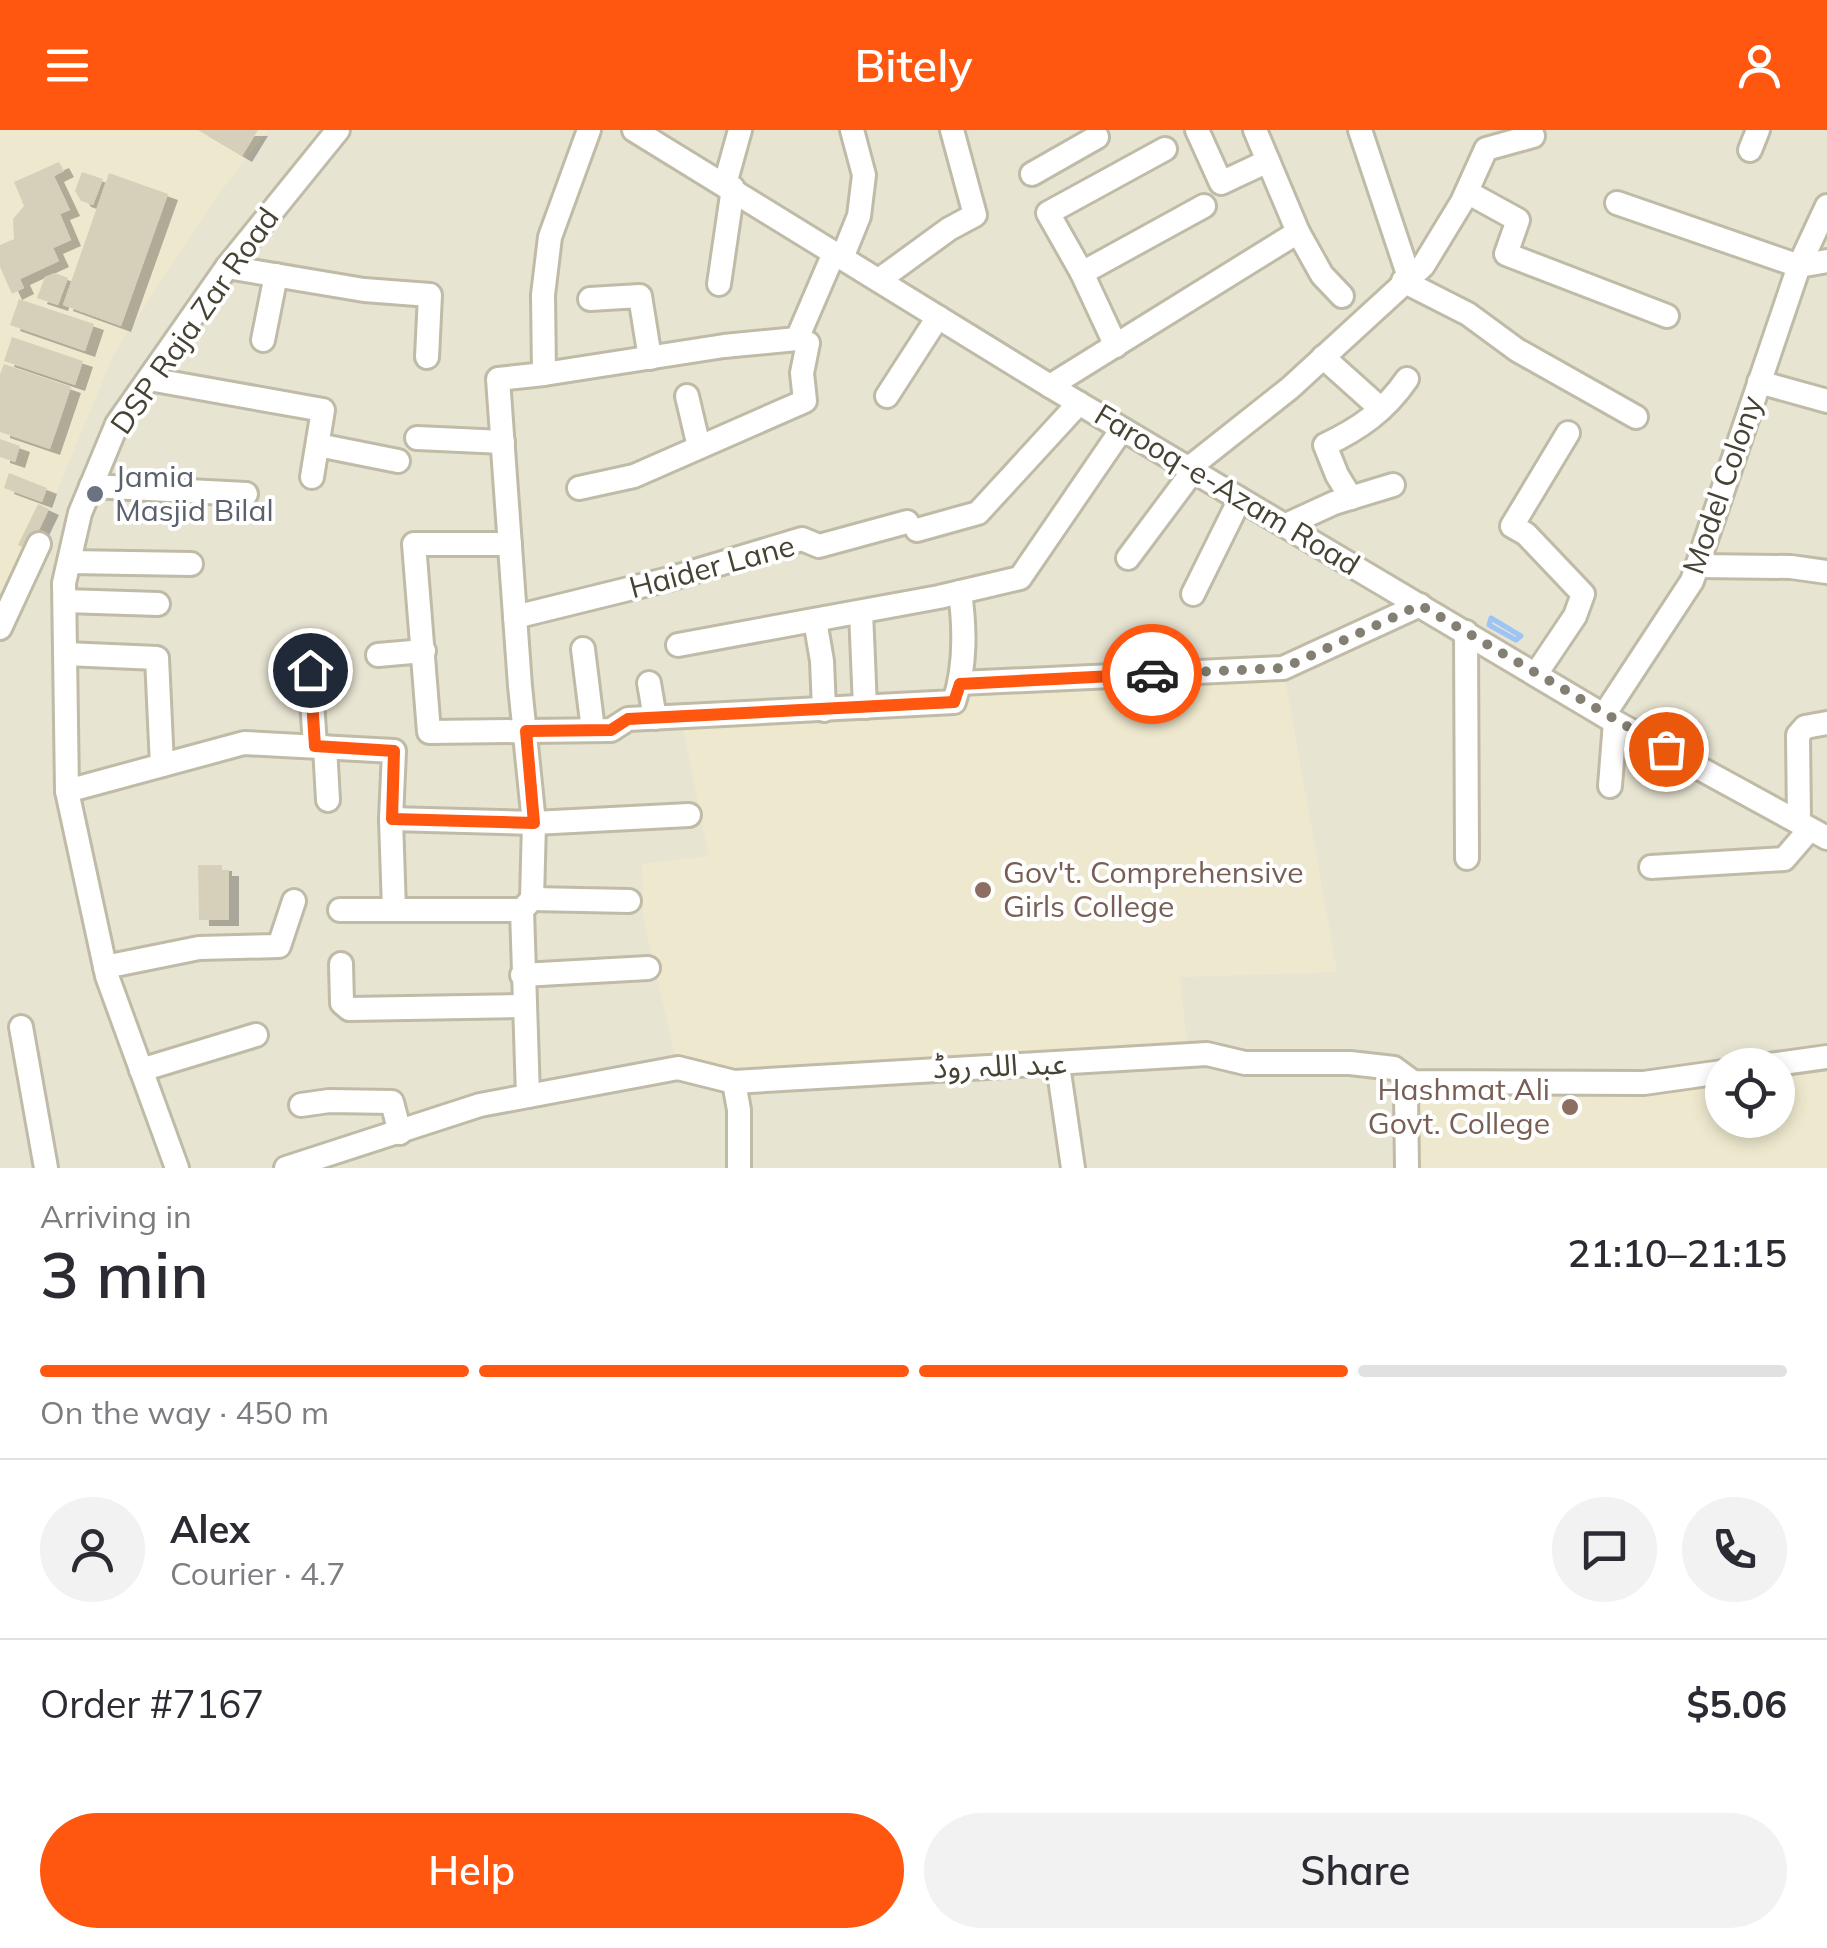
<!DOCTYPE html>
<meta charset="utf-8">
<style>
:root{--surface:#fff;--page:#f2f2f3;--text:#2b2b33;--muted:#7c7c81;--line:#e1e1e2;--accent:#ff5610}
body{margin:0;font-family:Mulish,"Noto Sans Arabic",sans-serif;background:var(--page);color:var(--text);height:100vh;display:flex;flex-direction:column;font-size:38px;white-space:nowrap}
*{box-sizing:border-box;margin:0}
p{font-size:32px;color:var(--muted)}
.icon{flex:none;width:55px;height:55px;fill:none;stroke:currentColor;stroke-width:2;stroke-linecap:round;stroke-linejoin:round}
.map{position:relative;height:1038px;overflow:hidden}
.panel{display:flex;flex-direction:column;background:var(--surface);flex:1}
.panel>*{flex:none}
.fabs{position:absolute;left:1705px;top:918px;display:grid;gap:20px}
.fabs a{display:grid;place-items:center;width:90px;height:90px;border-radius:50%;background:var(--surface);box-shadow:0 5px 15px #0003;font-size:50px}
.pin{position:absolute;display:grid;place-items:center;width:85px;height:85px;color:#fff;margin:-42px;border:5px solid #fff;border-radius:50%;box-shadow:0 2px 10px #0007}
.courier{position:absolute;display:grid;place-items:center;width:100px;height:100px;margin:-50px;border:8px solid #ff5610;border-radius:50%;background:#fff;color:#222;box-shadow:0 2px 12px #0007}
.headline em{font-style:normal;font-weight:600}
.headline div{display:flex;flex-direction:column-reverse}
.headline{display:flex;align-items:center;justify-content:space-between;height:170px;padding:0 40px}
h1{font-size:65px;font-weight:600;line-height:75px}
.bar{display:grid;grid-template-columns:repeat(4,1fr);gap:15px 10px;align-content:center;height:120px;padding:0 40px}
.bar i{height:12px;border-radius:8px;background:var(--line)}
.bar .on{background:var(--accent)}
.bar p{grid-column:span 4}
.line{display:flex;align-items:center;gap:25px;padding:0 40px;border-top:2px solid var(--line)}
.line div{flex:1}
.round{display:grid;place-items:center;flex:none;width:105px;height:105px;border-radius:52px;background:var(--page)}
.action{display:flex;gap:20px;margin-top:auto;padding:20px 40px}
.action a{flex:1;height:115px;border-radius:60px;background:var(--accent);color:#fff;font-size:40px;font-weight:600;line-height:115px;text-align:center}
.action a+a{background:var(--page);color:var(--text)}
header{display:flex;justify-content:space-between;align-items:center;height:130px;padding:0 40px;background:var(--accent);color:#fff;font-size:45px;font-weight:600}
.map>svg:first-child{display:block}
.residential{fill:#e8e4d2;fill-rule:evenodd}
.education{fill:#eee9ce}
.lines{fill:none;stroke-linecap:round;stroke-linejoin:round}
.stream{stroke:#9dc4f5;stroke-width:5}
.building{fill:#d6cfb9;filter:url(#shadow)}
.minor-casing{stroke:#c0bba7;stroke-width:28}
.minor{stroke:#fff;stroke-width:22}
.done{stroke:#837f72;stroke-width:10;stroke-dasharray:0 18}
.route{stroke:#ff5610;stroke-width:12}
.worship-dot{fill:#6b7280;stroke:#fff;stroke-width:4}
.education-dot{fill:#8d6e63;stroke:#fff;stroke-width:4}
.labels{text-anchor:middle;stroke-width:8;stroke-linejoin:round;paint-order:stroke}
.street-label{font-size:30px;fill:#464234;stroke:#fff}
.worship-label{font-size:30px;fill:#5b616d;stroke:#fff;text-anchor:start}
.education-label{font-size:30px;fill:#785e54;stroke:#fff;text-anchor:start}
</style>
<header><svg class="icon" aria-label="menu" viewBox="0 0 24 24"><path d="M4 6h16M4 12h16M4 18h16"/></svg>Bitely<svg class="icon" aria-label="person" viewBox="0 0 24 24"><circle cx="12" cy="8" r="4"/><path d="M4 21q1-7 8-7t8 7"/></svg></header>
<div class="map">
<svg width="1827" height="1038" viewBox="0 0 1827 1038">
<defs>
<filter id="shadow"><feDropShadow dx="10" dy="6" stdDeviation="0" flood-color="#0004"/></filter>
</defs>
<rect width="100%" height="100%" fill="#f4f1e5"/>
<path class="residential" d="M0 0H1827V1038H0ZM1722 935H1778V990H1722Z"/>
<g class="education">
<polygon points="0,0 268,0 215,69 114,223 42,397 0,480"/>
<polygon points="1283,538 1337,842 1180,847 1188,925 734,952 678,938 643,787 642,734 709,726 682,593 953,572 960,553"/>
<polygon points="1827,940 1827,1038 1417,1038 1417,964 1566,965 1722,957 1722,990 1778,990 1778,949"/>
</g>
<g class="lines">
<polygon class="stream" points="1491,488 1521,506 1516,510 1489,495"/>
</g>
<g class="building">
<polygon points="198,0 258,0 242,26"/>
<polygon points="59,32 64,41 54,46 70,80 60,84 71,110 53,118 59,131 20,149 24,158 12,164 0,137 0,115 14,109 13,89 24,76 14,52"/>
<polygon points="82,42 103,49 93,75 81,71 75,61"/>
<polygon points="109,43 168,64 121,196 63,175"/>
<polygon points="55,143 68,148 58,175 37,168 45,147"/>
<polygon points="19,169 94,194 85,221 10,195"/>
<polygon points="12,207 83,231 75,255 4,231"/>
<polygon points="4,234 71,257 50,319 0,302 0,244"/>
<polygon points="0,309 20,316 15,332 0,327"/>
<polygon points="9,343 47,358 42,372 4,358"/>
<polygon points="38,374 49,379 29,420 18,415"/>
<polygon points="198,735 222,735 222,740 229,740 229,790 199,790"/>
</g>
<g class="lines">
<g class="minor-casing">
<g id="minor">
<polyline points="634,0 1050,256 1615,592 1827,708"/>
<polyline points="1197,0 1221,53 1268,31"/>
<polyline points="1360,0 1409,147"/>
<polyline points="1750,20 1758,0"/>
<polyline points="1032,44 1097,7"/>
<polyline points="725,54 740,0"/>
<polyline points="1467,62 1518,90 1506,124 1667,186"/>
<polyline points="1617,73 1799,136 1827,76"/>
<polyline points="1298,102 1322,145 1342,166"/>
<polyline points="842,128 859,86 864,45 852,0"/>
<polyline points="227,137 364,160 430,165 427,227"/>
<polyline points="1082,143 1204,76"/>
<polyline points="879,150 949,99 975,85 952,0"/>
<polyline points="1403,151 1468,184 1517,220 1636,287"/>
<polyline points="719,154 733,58"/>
<polyline points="590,169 640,166 650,228"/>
<polyline points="263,210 276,145"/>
<polyline points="1116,216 1082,143 1048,83 1165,19"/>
<polyline points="1323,227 1381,279"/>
<polyline points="544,244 724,216 797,209 834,123"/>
<polyline points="149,249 323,280 312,347"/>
<polyline points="1759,252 1827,271"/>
<polyline points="1050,256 1298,102 1255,0"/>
<polyline points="687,266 699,317"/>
<polyline points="887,266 938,187"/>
<polyline points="417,308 503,312"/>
<polyline points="318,315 398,331"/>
<polyline points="1189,338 1290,258 1423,136 1462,72 1486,19 1533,6"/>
<polyline points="91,356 246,364"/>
<polyline points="579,358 634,346 805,271 802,243 808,213 797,209"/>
<path d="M1351 368 1337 345 1325 315C1359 299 1385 281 1407 249"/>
<polyline points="1286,395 1334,373 1393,355"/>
<polyline points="917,400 978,383 1079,273"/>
<path d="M510 414H414L429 602 611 600 628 589 954 572C966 536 965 499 960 462"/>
<polyline points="1128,428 1193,341"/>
<polyline points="69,432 191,434"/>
<polyline points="1697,436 1791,437 1827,442"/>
<polyline points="1193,464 1240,369"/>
<polyline points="65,471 158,474"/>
<polyline points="861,482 865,577"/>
<polyline points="515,487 669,449 802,409 819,416 907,392"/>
<polyline points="815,490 822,531 824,580"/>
<polyline points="0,498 39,414"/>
<polyline points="1466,502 1467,728"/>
<polyline points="678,515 939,467 1020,448 1122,299"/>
<polyline points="583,519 593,600"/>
<polyline points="66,524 157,528 162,635"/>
<polyline points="378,525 424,521"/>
<polyline points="310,540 315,616"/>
<polyline points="1536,544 1575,486 1583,464 1526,404 1512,396 1568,303"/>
<polyline points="649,553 655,588"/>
<polyline points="960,553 1283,538 1420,475"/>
<polyline points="1604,585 1692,451 1799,136 1827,131"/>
<polyline points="325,617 328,670"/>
<polyline points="1610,656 1615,592"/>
<polyline points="67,661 244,613 394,621 391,689 394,780"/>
<polyline points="391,689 534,693 689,685"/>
<polyline points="1799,692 1798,605 1805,597 1827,593"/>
<polyline points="1651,737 1784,729 1810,699"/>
<polyline points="532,769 629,771"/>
<polyline points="340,780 522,780"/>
<polyline points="341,834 342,873 349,879 523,876"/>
<polyline points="105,837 199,818 279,816 294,771"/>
<polyline points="522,845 648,838"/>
<polyline points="21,897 46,1038"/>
<polyline points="1058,935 1073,1038"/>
<polyline points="1769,935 1827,927"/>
<polyline points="141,940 256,905"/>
<polyline points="734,952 739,980 739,1038"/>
<polyline points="528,966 522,780 532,769 534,693 520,556 498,249 544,244 543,165 550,107 589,0"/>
<polyline points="301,975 329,971 392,972 400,1003"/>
<polyline points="177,1038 107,846 67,661 64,453 80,383 117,294 227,137 338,0"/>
<polyline points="286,1038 480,975 678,938 734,952 1207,924 1245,933 1350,933 1394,938 1413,952 1644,953 1722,942"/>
<polyline points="1407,1038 1406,964 1413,952"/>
</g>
</g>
<use href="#minor" class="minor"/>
</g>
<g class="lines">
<polyline class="done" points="1152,544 1284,538 1420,475 1666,619"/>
<polyline class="route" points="310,540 315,616 394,621 392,689 534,693 526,601 611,600 628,589 954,572 960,554 1152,544"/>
</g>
<circle class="worship-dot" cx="95" cy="364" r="10"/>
<g class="education-dot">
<circle cx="983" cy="760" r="10"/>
<circle cx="1570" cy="977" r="10"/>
</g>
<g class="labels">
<g class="street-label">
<text transform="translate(195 191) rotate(-55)" y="10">DSP Raja Zar Road</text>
<text transform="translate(1723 355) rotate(-71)" y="10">Model Colony</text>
<text transform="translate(1227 360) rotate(31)" y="10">Farooq-e-Azam Road</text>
<text transform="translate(712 437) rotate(-15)" y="10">Haider Lane</text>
<text transform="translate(1000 936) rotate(-2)" y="10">عبد اللہ روڈ</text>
</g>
<g class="worship-label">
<text x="115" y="357">Jamia<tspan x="115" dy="34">Masjid Bilal</tspan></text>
</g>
<g class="education-label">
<text x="1003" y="753">Gov't. Comprehensive<tspan x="1003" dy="34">Girls College</tspan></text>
<text x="1550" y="970" text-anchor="end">Hashmat Ali<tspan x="1550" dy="34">Govt. College</tspan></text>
</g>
</g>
</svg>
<div class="fabs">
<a><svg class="icon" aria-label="locate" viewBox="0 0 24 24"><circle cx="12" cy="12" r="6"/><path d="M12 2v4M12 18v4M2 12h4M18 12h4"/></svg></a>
</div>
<div class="pin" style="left:1666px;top:619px;background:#ea580c"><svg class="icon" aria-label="bag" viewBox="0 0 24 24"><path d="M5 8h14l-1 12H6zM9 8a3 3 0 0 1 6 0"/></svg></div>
<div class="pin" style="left:310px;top:540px;background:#1f2937"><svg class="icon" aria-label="home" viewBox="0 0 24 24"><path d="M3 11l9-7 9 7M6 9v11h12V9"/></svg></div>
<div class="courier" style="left:1152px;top:544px"><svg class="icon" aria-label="car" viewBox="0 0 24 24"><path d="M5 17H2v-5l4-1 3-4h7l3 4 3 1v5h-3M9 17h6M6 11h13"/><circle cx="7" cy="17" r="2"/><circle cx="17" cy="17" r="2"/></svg></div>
</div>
<section class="panel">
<div class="headline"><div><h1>3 min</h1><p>Arriving in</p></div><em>21:10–21:15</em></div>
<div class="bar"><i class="on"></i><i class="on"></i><i class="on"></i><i></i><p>On the way · 450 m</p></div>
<div class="line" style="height:180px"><a class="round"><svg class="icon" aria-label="person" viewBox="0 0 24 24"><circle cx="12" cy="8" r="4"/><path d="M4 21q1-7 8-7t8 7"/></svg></a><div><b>Alex</b><p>Courier · 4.7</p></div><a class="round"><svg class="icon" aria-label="chat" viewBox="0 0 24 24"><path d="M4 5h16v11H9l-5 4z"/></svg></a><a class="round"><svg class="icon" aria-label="phone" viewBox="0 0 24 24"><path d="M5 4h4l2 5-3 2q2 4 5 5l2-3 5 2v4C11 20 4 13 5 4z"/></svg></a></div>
<div class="line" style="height:130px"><div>Order #7167</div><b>$5.06</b></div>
<div class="action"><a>Help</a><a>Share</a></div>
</section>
